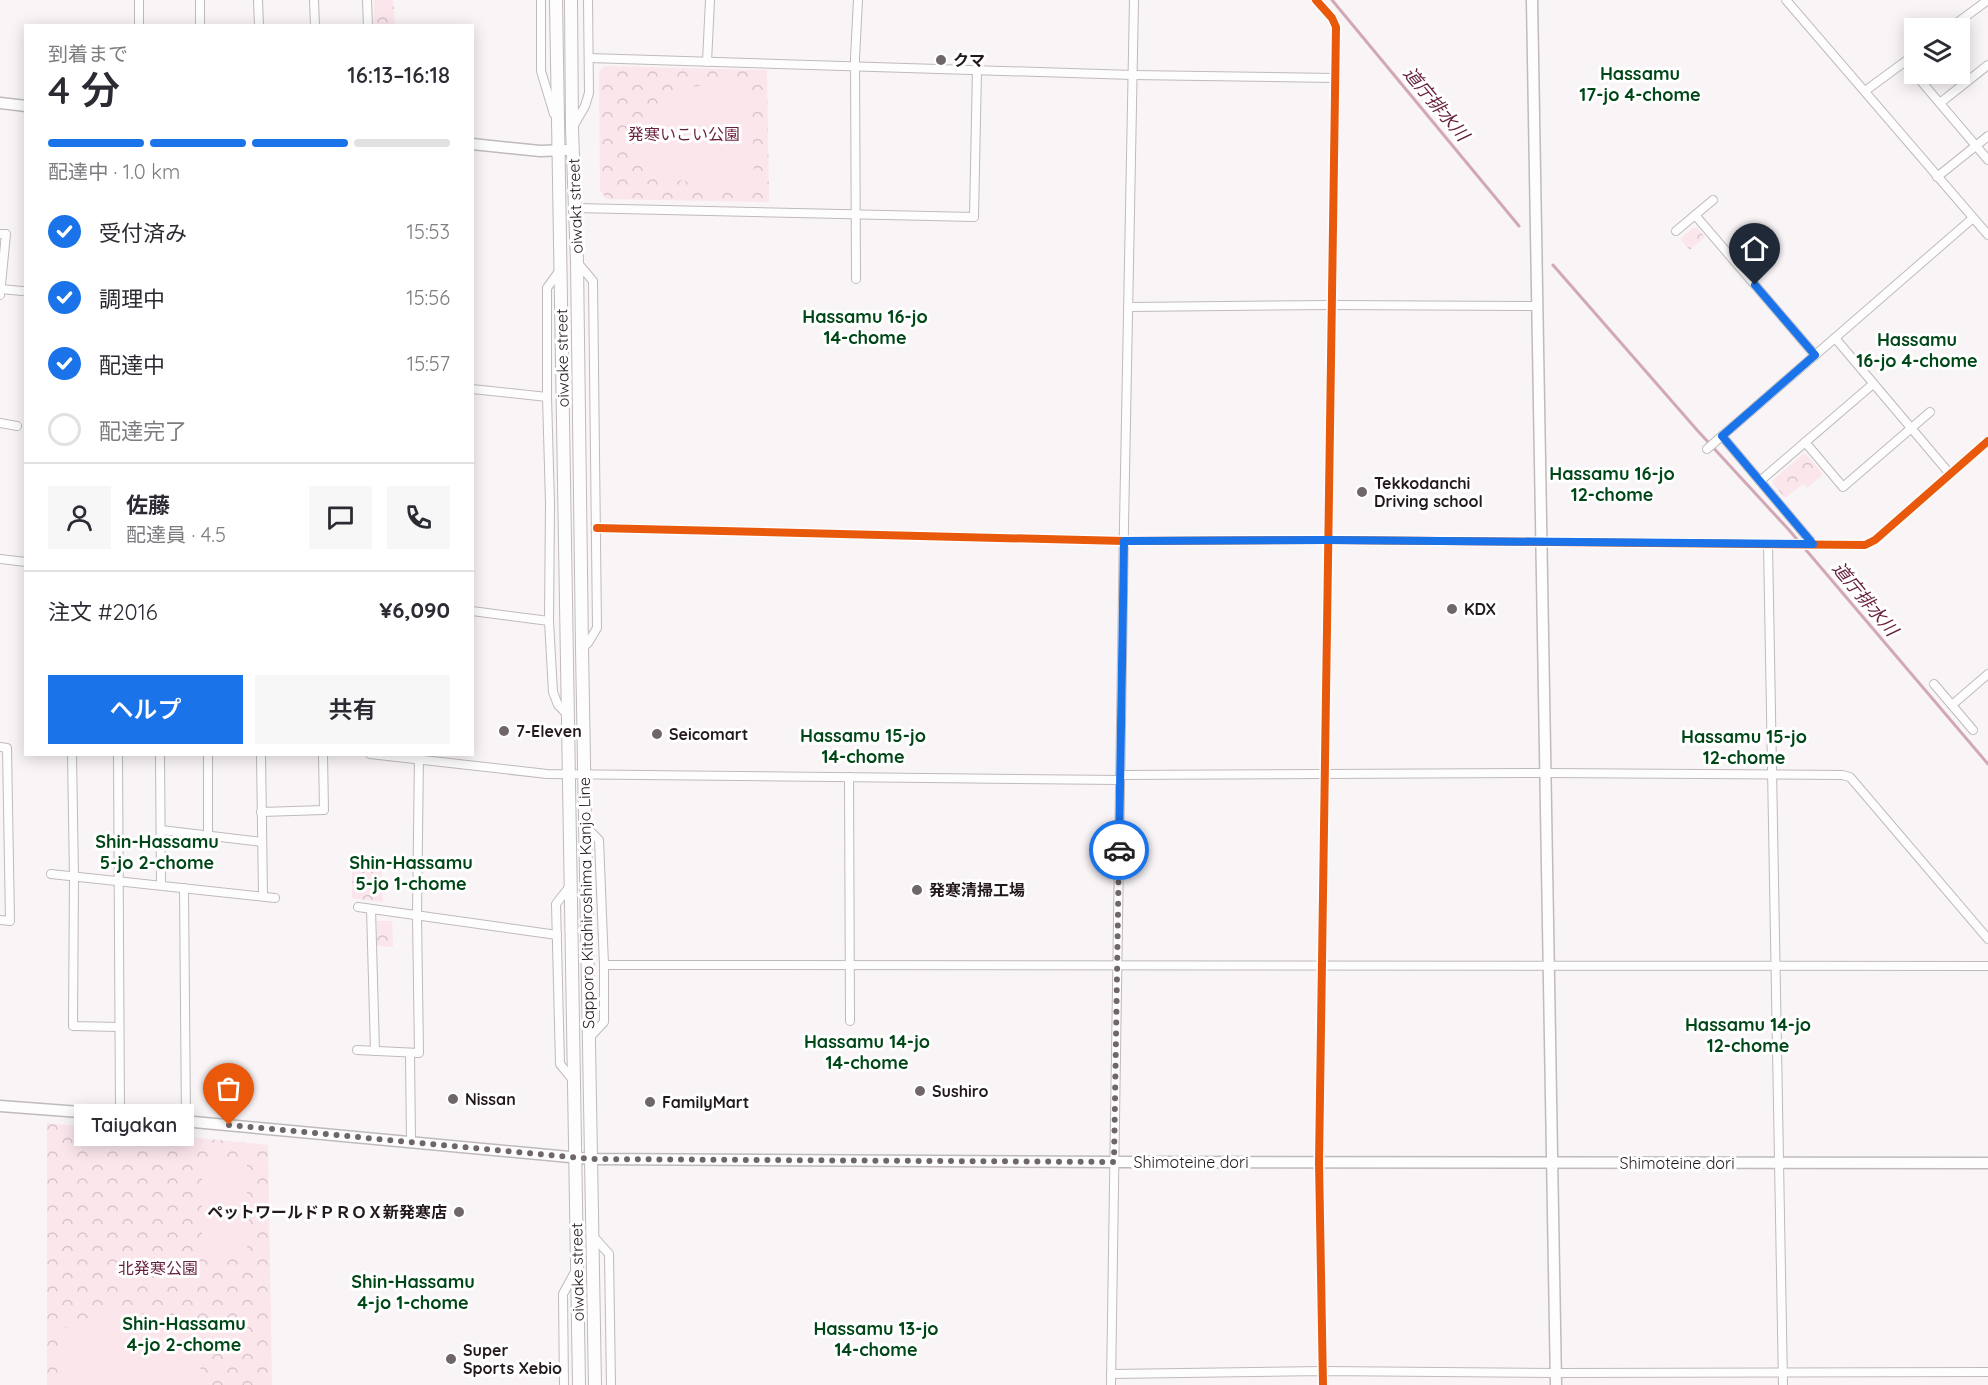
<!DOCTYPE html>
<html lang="ja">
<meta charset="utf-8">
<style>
:root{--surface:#fff;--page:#f7f7f7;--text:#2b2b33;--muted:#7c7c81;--line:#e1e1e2;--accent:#1a73e8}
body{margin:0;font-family:Quicksand,"Noto Sans JP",sans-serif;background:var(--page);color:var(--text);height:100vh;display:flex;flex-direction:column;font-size:22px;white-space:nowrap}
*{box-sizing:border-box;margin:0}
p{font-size:20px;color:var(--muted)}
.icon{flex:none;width:33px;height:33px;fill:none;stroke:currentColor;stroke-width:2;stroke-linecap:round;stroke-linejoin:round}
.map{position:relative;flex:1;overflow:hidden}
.drawer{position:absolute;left:24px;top:24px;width:450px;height:732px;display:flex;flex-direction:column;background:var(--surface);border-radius:0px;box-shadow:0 3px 15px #0003}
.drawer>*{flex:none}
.buttons{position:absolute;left:1904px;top:18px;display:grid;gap:12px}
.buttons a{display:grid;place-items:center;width:66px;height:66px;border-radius:0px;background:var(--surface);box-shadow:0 3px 15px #0003;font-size:30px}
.pin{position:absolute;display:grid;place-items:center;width:51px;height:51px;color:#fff;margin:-62px -26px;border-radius:50% 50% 50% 0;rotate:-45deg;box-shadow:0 0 6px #0007}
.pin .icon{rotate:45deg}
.courier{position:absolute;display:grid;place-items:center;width:60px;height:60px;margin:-30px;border:4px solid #1a73e8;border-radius:50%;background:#fff;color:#222;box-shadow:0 2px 8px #0007}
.bubble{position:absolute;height:42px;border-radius:0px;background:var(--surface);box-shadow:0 3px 15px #0003;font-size:20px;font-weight:600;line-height:42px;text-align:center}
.head em{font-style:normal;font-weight:600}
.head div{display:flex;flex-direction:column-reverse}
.head{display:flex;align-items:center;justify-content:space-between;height:102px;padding:0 24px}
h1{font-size:39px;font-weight:600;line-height:45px}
.bar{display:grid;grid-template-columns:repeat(4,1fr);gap:9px 6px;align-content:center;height:72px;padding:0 24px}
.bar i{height:8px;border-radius:4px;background:var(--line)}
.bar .active{background:var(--accent)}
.bar p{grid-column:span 4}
.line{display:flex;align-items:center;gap:15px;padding:0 24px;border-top:2px solid var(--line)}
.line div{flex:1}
.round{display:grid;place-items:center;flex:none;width:63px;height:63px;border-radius:0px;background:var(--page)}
ol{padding:0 24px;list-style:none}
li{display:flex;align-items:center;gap:18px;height:66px}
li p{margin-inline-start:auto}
li .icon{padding:6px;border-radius:50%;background:var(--accent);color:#fff;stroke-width:4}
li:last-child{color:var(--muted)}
li i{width:33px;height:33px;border:3px solid var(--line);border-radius:50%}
.action{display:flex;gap:12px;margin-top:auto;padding:12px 24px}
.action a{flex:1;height:69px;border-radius:0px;background:var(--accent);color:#fff;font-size:24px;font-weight:600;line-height:69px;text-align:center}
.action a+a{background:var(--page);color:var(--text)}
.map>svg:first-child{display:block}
.park{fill:url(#park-crowns)}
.pitch{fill:#fbe6ec}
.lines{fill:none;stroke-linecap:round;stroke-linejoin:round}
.stream{stroke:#d3a8b5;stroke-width:3}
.street-casing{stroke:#c0babb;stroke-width:10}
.secondary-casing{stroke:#c0babb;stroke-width:13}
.primary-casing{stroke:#c0babb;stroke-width:14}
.street{stroke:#fefdfe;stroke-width:8}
.secondary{stroke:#fefdfe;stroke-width:10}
.primary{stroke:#fefdfe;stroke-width:12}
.cycleway-casing{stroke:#fff;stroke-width:11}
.cycleway{stroke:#e8590c;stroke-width:8}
.done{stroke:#6e6668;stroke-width:6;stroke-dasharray:0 10.8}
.route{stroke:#1a73e8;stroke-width:8}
.poi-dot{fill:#6e6668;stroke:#fff;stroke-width:2}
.labels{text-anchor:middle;stroke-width:6;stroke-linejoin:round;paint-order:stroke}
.poi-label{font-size:16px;font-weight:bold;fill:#23191c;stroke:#fff;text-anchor:start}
.park-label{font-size:16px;fill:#671f3d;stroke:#fff}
.street-label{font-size:16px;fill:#23191c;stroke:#fff}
.neighbourhood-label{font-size:18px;font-weight:bold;fill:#004718;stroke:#fff}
.water-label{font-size:18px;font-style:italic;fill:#671f3d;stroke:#fff}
</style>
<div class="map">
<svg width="1988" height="1385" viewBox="0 0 1988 1385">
<defs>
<pattern id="park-crowns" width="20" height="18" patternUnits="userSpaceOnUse" patternTransform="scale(1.5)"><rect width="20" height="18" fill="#fbe6ec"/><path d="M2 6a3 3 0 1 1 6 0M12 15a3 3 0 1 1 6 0" fill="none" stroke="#d7c5ca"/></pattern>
</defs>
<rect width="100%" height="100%" fill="#f9f4f5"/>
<g class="park">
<polygon points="374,0 393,0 395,25 374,25"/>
<polygon points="605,66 767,70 769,202 606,199 600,190 599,71"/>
<polygon points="1693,228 1697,228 1705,237 1690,250 1680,239"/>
<polygon points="1803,454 1807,455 1823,474 1807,488 1803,484 1785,498 1773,484 1773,480"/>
<polygon points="352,859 381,862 383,902 352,898"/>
<polygon points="377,921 392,921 393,947 377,946"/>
<polygon points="47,1123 268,1145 272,1385 47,1385"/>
</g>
<g class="pitch">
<path d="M727 84 752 90 754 179 741 190 645 175C644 142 649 101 686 89 699 84 713 85 727 84Z"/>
<polygon points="247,1161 247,1258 202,1258 202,1162"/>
<path d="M112 1312C120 1312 129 1311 136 1312 166 1319 202 1354 205 1385H60V1330L88 1318Z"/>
</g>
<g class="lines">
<g class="stream">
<polyline points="1332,0 1519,226"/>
<polyline points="1553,265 1697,430 1789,530 1988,764"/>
</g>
<g class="street-casing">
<g id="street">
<polyline points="139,0 139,26"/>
<polyline points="200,0 200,26"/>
<polyline points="258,0 259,26"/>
<polyline points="314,0 315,26"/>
<polyline points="367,0 368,26"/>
<polyline points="541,0 541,71 554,114"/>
<polyline points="1316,0 1332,18 1336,27 1319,1162 1323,1385"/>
<polyline points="1786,0 1988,235"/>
<polyline points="1950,28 1988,0"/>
<polyline points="589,58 1133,75 1335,78"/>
<polyline points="707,62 710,0"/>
<polyline points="1915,74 1988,160"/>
<polyline points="1865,91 1914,55"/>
<polyline points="1940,103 1988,65"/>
<polyline points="573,127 585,106 589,93 588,0"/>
<polyline points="1937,177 1988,136"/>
<polyline points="576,208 974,217 977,69"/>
<polyline points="1695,215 1815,355"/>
<polyline points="1676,231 1713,200"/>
<polyline points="0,234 6,234 0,295"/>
<polyline points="577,262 593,281 597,628 588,643 582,648"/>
<polyline points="560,270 547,288 547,397 550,503 549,621 553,692 558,705 568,715"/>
<polyline points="856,279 855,58 858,0"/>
<polyline points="0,289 22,291"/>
<polyline points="1129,307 1332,305 1538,306"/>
<polyline points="1835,338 1950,474"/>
<polyline points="472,389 547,397"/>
<polyline points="0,423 17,426"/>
<polyline points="1722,436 1813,544"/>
<polyline points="1805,442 1843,487 1930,412"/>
<polyline points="1707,449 1973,218"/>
<polyline points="1760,481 1873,384"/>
<polyline points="597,528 1124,541 1328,540 1865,545 1875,540 1988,441"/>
<polyline points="1768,544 1783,1385"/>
<polyline points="0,559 26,562"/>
<polyline points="472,611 549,621"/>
<polyline points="1934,684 1973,730"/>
<polyline points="1952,705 1988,674"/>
<polyline points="0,747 7,748 10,921 0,920"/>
<polyline points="72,754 74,877 73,1026 119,1027"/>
<polyline points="118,754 120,1115"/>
<polyline points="160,754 161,885"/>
<polyline points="261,754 263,896"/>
<polyline points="370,754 547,774 1120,780"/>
<polyline points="1120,775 1546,773 1842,775 1850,777 1988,939"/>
<polyline points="849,777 850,1021"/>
<polyline points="261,812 324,810 323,754"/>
<polyline points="585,826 599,840 604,965 604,1022 589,1038"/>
<polyline points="161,830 262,842"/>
<polyline points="208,834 208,754"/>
<polyline points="51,874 275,898"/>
<polyline points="570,886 556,904 560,1064 573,1080"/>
<polyline points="184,888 186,1121"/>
<polyline points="358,907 557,935"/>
<polyline points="371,909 375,1051"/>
<polyline points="604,965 1988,966"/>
<polyline points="357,1050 419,1053 417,916 419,754"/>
<polyline points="410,1053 411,1142"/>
<polyline points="593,1236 609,1254 611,1385"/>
<polyline points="1111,1374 1323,1371 1556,1373 1988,1372"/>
<polyline points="564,1385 563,1294 576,1270"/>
<polyline points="1111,1385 1124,525 1134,0"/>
</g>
</g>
<g class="secondary-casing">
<g id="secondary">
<polyline points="1532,0 1556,1385"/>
<polyline points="0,103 26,106"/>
<polyline points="472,144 540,151 567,150"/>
<polyline points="0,1106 120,1115 148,1120 183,1121 591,1159 1114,1162 1988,1163"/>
</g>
</g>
<g class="primary-casing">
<g id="primary">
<polyline points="556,0 579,1385"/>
<polyline points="571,0 572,129 577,262 582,648 595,1385"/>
</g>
</g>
<use href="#street" class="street"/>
<use href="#secondary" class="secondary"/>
<use href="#primary" class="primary"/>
<g class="cycleway-casing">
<g id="cycleway">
<polyline points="1316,0 1332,18 1336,27 1319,1162 1323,1385"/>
<polyline points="597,528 1124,541 1328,540 1865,545 1875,540 1988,441"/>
</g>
</g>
<use href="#cycleway" class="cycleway"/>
</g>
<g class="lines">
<polyline class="done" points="229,1125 591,1159 1114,1162 1119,850"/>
<polyline class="route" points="1119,850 1124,541 1328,540 1813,544 1722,436 1815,355 1755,285"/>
</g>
<g class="poi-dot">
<circle cx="941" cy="60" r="6"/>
<circle cx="1362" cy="492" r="6"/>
<circle cx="1452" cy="609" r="6"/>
<circle cx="504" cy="731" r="6"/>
<circle cx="657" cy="734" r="6"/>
<circle cx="917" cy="890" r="6"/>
<circle cx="920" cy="1091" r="6"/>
<circle cx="453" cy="1099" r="6"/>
<circle cx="650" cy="1102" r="6"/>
<circle cx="459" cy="1212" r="6"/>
<circle cx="451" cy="1359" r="6"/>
</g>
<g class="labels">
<g class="poi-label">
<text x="953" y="66">クマ</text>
<text x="1374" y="489">Tekkodanchi<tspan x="1374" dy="18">Driving school</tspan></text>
<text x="1464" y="615">KDX</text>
<text x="516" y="737">7-Eleven</text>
<text x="669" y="740">Seicomart</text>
<text x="929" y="896">発寒清掃工場</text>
<text x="932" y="1097">Sushiro</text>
<text x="465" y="1105">Nissan</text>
<text x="662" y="1108">FamilyMart</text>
<text x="447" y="1218" text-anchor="end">ペットワールドＰＲＯＸ新発寒店</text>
<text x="463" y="1356">Super<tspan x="463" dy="18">Sports Xebio</tspan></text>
</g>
<g class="park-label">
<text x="684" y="140">発寒いこい公園</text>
<text x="158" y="1274">北発寒公園</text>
</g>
<g class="street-label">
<text transform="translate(575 206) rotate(-92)" y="6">oiwakt street</text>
<text transform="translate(562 358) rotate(-91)" y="6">oiwake street</text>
<text transform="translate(586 903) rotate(-91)" y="6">Sapporo Kitahiroshima Kanjo Line</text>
<text x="1191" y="1168">Shimoteine dori</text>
<text x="1677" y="1169">Shimoteine dori</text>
<text transform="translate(577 1272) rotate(-91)" y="6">oiwake street</text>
</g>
<g class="neighbourhood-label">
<text x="1640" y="80">Hassamu<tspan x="1640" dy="21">17-jo 4-chome</tspan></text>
<text x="865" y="323">Hassamu 16-jo<tspan x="865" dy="21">14-chome</tspan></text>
<text x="1917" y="346">Hassamu<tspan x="1917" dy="21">16-jo 4-chome</tspan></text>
<text x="1612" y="480">Hassamu 16-jo<tspan x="1612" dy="21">12-chome</tspan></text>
<text x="863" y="742">Hassamu 15-jo<tspan x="863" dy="21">14-chome</tspan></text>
<text x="1744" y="743">Hassamu 15-jo<tspan x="1744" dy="21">12-chome</tspan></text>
<text x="157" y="848">Shin-Hassamu<tspan x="157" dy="21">5-jo 2-chome</tspan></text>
<text x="411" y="869">Shin-Hassamu<tspan x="411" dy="21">5-jo 1-chome</tspan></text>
<text x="1748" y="1031">Hassamu 14-jo<tspan x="1748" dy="21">12-chome</tspan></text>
<text x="867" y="1048">Hassamu 14-jo<tspan x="867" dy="21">14-chome</tspan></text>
<text x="413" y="1288">Shin-Hassamu<tspan x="413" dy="21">4-jo 1-chome</tspan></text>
<text x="184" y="1330">Shin-Hassamu<tspan x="184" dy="21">4-jo 2-chome</tspan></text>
<text x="876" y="1335">Hassamu 13-jo<tspan x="876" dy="21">14-chome</tspan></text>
</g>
<g class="water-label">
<text transform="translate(1436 104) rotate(50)" y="6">道庁排水川</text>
<text transform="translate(1865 599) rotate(50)" y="6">道庁排水川</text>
</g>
</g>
</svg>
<div class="buttons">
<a><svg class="icon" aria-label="layers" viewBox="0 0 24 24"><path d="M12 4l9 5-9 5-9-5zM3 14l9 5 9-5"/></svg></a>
</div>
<div class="pin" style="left:229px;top:1125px;background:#ea580c"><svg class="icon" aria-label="bag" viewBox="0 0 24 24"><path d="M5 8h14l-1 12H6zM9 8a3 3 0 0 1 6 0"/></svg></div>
<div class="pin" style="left:1755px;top:285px;background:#1f2937"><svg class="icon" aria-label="home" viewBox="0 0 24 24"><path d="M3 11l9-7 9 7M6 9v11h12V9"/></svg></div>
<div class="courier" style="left:1119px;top:850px"><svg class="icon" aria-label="car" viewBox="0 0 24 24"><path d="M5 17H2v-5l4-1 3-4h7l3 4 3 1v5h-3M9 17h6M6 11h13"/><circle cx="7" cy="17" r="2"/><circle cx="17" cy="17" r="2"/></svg></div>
<div class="bubble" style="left:74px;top:1104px;width:120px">Taiyakan</div>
<section class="drawer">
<div class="head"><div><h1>4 分</h1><p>到着まで</p></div><em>16:13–16:18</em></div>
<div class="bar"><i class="active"></i><i class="active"></i><i class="active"></i><i></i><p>配達中 · 1.0 km</p></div>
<ol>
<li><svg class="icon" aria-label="check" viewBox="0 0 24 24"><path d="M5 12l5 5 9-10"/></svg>受付済み<p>15:53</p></li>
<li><svg class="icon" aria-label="check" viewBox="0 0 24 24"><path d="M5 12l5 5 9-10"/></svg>調理中<p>15:56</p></li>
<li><svg class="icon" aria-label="check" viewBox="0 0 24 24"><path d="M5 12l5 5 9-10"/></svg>配達中<p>15:57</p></li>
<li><i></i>配達完了</li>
</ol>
<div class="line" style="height:108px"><a class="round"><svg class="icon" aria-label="person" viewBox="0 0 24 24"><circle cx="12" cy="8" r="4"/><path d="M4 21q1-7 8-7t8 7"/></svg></a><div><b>佐藤</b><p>配達員 · 4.5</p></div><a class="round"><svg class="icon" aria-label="chat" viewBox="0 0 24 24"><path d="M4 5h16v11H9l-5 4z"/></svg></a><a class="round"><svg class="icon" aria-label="phone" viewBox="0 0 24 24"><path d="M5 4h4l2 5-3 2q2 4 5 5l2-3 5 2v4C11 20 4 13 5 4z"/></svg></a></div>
<div class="line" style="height:78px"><div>注文 #2016</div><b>¥6,090</b></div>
<div class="action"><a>ヘルプ</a><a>共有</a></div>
</section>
</div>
